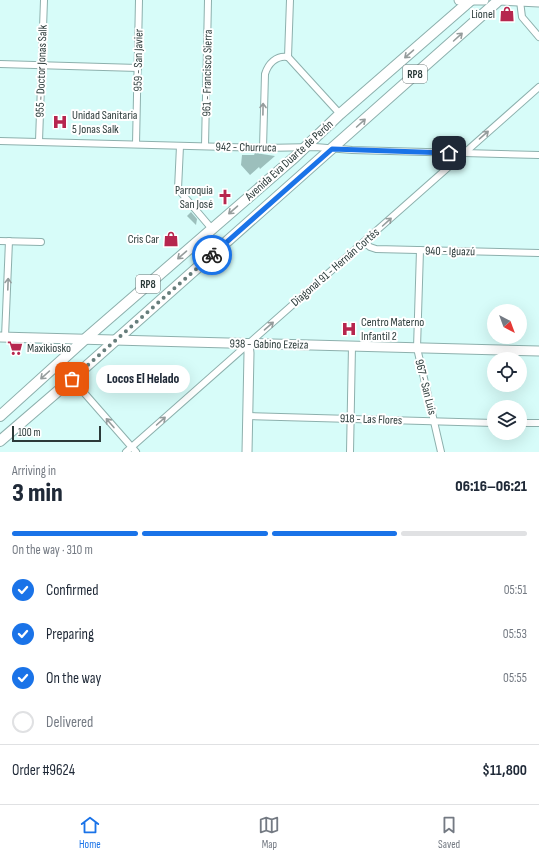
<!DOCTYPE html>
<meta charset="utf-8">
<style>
:root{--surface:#fff;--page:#f2f2f3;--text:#1f2937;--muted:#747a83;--line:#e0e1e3;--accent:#1a73e8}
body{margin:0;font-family:"Sofia Sans Condensed",sans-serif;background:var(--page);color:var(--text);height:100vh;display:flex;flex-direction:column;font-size:15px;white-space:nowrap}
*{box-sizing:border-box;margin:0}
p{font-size:13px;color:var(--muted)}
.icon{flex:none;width:22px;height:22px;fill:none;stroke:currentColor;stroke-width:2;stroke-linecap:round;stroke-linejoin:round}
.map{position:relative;height:452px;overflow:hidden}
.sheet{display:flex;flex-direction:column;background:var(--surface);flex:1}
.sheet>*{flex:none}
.needle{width:26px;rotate:139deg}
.tools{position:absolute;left:487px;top:304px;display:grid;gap:8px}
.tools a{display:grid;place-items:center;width:40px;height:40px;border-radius:50%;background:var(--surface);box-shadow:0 4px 16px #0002;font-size:20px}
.scale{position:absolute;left:12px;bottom:10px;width:89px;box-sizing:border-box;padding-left:4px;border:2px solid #2b3a39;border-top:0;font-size:11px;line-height:14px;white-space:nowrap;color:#2b3a39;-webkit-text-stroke:3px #fff;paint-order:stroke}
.pin{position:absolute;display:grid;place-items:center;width:34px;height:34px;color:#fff;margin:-17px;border-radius:8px;box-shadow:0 2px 6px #0006}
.courier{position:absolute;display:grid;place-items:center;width:40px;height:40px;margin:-20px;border:3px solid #1a73e8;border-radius:50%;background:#fff;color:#222;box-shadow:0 1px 5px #0007}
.bubble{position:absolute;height:28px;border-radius:14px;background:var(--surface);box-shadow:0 4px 16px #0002;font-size:13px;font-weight:800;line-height:28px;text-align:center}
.overview em{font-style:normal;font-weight:800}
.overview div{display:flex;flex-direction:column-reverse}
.overview{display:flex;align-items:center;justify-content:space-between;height:68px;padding:0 12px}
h1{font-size:26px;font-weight:800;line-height:30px}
.bar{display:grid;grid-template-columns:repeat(4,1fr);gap:6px 4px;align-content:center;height:48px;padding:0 12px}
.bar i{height:5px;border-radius:3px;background:var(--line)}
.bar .current{background:var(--accent)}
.bar p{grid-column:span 4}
.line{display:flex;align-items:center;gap:10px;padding:0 12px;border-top:1px solid var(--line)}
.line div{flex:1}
ol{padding:0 12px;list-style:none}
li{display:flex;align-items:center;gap:12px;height:44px}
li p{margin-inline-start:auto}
li .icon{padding:4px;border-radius:50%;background:var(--accent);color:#fff;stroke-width:4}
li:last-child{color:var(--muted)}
li i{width:22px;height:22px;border:2px solid var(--line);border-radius:50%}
.dock{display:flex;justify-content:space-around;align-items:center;height:56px;border-top:1px solid var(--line);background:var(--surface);font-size:11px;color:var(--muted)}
.dock a{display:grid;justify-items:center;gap:2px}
.dock .current{color:var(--accent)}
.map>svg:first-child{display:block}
.building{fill:#9cbfbc}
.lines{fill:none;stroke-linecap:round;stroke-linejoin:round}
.street-casing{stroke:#8db0ad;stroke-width:8}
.secondary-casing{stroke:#8db0ad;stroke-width:11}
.primary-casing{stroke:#8db0ad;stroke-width:12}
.street{stroke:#fff;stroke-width:6}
.secondary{stroke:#fff;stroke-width:9}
.primary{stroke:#fff;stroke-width:10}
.oneway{stroke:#959c9c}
.done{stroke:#677e7c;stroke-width:4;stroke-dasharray:0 7.2}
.route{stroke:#1a73e8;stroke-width:5}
.labels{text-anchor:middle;stroke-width:4;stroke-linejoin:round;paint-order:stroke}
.shield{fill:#fff;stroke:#6b7574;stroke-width:1}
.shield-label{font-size:11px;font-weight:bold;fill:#2b3a39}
.poi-label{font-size:12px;fill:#2b3a39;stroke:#fff;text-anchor:end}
.street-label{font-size:12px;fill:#2b3a39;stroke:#fff}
</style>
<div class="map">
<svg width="539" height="452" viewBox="0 0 539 452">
<rect width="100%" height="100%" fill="#d7fcf9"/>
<g class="building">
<polygon points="255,153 275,156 260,169 259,167 250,175 241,165 242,155 254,155"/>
<polygon points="191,212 197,219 196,225 187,216"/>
<polygon points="171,233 177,241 170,247 166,243 168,241 166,238"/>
</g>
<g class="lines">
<g class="street-casing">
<g id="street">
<polyline points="520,1 522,17 539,37"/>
<polyline points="288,57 340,114"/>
<polyline points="288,57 290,0"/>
<polyline points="0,64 138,68"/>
<polyline points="0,141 263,148 315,147 352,150 539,155"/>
<polyline points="39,141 44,0"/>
<polyline points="136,144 139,0"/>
<polyline points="180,146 178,189 212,229"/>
<polyline points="205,146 208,0"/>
<path d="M263 148 265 74C268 64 276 55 288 57"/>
<polyline points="0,241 41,242"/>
<polyline points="364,242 370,247 376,249 539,253"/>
<polyline points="420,250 417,348 441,452"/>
<polyline points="5,337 9,241"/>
<polyline points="72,379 136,452"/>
<polyline points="248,416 494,423"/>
<polyline points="520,423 539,423"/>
<polyline points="126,452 539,87"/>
<polyline points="350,452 352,346"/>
</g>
</g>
<g class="secondary-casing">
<g id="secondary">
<polyline points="459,0 484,0"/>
<polyline points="499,0 539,2"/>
<polyline points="0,337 539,351"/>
<polyline points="247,452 249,353 248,344"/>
</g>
</g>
<g class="primary-casing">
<g id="primary">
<polyline points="0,416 84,340 295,157 340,114 471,0"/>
<polyline points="0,441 72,379 499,0"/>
</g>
</g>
<use href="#street" class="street"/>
<use href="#secondary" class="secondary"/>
<use href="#primary" class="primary"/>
</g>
<defs><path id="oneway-shaft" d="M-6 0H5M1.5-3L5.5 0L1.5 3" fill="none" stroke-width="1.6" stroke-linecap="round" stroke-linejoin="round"/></defs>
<g class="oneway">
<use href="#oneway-shaft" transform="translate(458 37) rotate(-42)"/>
<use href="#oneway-shaft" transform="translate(409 54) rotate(139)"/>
<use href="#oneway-shaft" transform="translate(263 109) rotate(-89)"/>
<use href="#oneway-shaft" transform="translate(361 123) rotate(-42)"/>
<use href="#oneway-shaft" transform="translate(484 135) rotate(-41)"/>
<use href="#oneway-shaft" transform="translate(233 210) rotate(139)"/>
<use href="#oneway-shaft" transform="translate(387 222) rotate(-42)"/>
<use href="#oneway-shaft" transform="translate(182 255) rotate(139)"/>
<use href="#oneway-shaft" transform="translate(8 284) rotate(-88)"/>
<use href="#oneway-shaft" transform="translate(269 326) rotate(-41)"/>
<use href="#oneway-shaft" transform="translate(45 375) rotate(138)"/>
<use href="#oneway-shaft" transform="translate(161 421) rotate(-42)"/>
<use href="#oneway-shaft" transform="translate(110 423) rotate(-131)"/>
</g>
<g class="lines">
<polyline class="done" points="72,379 212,255"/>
<polyline class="route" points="212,255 332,149 449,153"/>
</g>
<defs>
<g id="shop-bare" transform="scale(1.2)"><path d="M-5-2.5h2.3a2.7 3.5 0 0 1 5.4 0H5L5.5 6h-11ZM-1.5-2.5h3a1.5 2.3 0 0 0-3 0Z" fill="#b6264e" stroke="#fff" stroke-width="2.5" paint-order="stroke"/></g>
<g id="hospital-bare" transform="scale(1.2)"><path d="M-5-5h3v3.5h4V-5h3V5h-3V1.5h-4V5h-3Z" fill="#b6264e" stroke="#fff" stroke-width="2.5" paint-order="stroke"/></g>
<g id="church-bare" transform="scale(1.2)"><path d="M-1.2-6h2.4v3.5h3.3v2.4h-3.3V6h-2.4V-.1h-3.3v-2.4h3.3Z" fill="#b6264e" stroke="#fff" stroke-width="2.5" paint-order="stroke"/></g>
<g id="supermarket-bare" transform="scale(1.2)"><path d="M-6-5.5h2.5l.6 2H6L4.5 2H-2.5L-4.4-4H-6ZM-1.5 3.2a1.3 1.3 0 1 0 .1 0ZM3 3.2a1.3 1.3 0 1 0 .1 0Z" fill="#b6264e" stroke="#fff" stroke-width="2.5" paint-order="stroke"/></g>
</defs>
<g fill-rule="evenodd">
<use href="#shop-bare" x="507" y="14"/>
<use href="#hospital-bare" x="60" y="122"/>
<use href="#church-bare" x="225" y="197"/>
<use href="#shop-bare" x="171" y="239"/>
<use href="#hospital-bare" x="349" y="329"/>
<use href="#supermarket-bare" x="15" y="348"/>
</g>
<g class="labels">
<g class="shield">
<rect x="403" y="65" width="24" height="18" rx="3"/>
<rect x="136" y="275" width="24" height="18" rx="3"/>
</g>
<g class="shield-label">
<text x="415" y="78">RP8</text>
<text x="148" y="288">RP8</text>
</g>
<g class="poi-label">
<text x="495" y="18">Lionel</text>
<text x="72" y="119" text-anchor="start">Unidad Sanitaria<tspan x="72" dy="14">5 Jonas Salk</tspan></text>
<text x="213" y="194">Parroquia<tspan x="213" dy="14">San José</tspan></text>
<text x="159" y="243">Cris Car</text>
<text x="361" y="326" text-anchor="start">Centro Materno<tspan x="361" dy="14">Infantil 2</tspan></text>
<text x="27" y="352" text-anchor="start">Maxikiosko</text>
</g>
<g class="street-label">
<text transform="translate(138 60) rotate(-89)" y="4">959 - San Javier</text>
<text transform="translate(41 71) rotate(-88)" y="4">955 - Doctor Jonas Salk</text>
<text transform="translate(207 73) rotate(-89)" y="4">961 - Francisco Sierra</text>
<text transform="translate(246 147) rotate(1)" y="4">942 - Churruca</text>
<text transform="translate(289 160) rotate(-42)" y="4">Avenida Eva Duarte de Perón</text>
<text transform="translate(450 251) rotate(1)" y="4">940 - Iguazú</text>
<text transform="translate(335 267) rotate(-41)" y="4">Diagonal 91 - Hernán Cortés</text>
<text transform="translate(269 344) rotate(1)" y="4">938 - Gabino Ezeiza</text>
<text transform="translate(426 387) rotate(76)" y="4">967 - San Luis</text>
<text transform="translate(371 419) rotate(2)" y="4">918 - Las Flores</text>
</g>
</g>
</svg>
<div class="tools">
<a><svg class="needle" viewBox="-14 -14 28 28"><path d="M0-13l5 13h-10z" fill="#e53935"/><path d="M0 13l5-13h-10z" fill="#747a83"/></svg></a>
<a><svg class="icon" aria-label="locate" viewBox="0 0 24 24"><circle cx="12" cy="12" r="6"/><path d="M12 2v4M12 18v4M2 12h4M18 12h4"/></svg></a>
<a><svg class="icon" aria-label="layers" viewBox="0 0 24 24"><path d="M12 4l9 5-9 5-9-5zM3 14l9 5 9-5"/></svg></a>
</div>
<div class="scale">100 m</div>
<div class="pin" style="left:72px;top:379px;background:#ea580c"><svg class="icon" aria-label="bag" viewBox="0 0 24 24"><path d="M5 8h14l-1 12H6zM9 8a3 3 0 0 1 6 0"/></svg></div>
<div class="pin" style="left:449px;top:153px;background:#1f2937"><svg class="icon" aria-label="home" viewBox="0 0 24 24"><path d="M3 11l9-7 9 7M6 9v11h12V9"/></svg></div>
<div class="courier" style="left:212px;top:255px"><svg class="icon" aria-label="bike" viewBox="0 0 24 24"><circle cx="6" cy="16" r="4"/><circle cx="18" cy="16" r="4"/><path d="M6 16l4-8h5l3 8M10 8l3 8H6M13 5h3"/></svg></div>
<div class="bubble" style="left:96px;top:365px;width:94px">Locos El Helado</div>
</div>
<section class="sheet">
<div class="overview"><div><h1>3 min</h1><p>Arriving in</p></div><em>06:16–06:21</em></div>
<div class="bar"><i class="current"></i><i class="current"></i><i class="current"></i><i></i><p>On the way · 310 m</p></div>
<ol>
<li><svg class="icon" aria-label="check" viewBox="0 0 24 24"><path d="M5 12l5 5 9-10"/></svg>Confirmed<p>05:51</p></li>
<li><svg class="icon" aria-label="check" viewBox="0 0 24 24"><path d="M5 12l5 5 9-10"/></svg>Preparing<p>05:53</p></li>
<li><svg class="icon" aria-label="check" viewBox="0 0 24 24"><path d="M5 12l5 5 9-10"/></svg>On the way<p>05:55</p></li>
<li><i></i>Delivered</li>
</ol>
<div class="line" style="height:52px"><div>Order #9624</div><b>$11,800</b></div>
</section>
<nav class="dock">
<a class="current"><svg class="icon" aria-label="home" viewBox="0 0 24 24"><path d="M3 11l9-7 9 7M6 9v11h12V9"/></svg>Home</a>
<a><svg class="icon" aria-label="map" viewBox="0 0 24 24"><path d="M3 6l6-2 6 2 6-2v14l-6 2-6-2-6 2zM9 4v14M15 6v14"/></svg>Map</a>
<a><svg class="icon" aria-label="saved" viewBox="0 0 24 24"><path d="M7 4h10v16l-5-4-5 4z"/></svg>Saved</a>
</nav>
